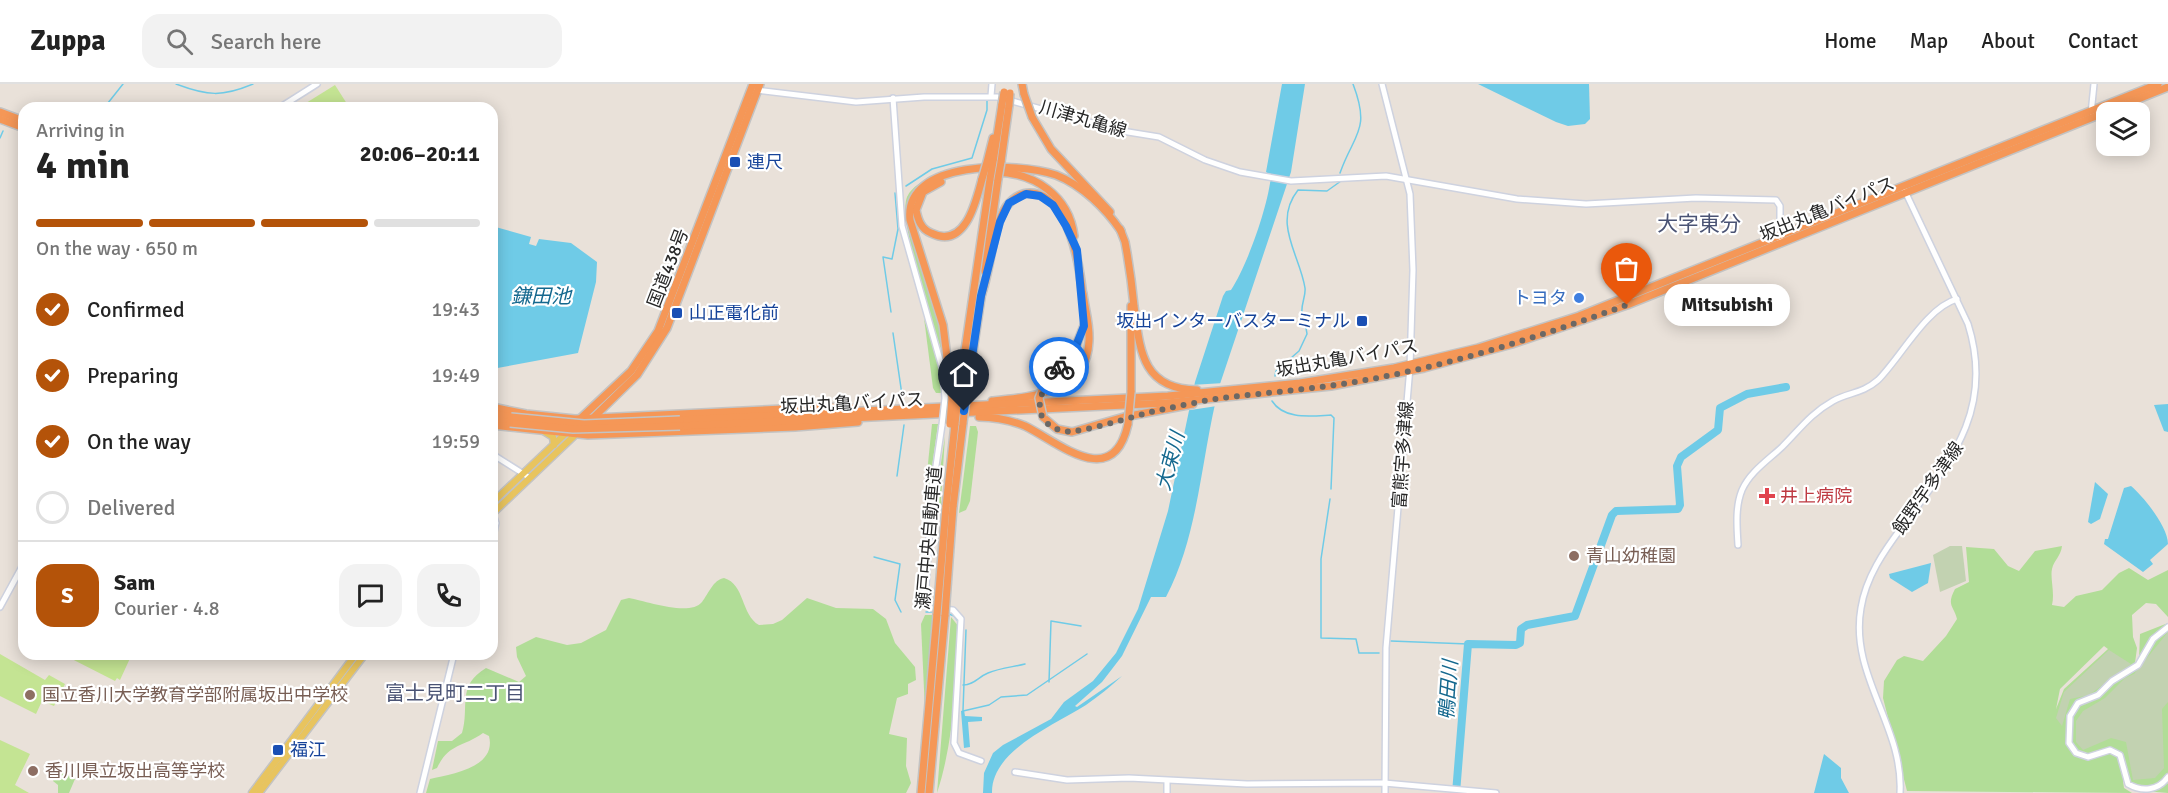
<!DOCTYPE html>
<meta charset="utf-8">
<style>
:root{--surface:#fff;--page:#f2f2f2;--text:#222;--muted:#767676;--line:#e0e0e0;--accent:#b45309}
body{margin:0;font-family:Signika,"Noto Sans JP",sans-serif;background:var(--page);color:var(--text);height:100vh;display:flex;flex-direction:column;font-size:22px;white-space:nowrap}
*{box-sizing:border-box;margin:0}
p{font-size:20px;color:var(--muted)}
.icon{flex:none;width:33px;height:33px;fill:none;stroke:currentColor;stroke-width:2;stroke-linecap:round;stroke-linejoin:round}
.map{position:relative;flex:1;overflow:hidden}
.sheet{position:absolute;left:18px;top:18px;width:480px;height:558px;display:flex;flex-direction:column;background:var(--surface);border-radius:18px;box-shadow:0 3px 15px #0003}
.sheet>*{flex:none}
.controls{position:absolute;left:2096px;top:18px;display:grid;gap:12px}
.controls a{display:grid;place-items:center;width:54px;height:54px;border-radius:12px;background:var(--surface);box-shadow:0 3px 15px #0003;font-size:30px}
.pin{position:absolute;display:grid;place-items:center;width:51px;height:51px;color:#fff;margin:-62px -26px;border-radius:50% 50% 50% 0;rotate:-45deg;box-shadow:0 0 6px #0007}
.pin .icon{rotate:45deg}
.courier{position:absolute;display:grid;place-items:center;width:60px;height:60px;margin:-30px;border:4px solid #1a73e8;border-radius:50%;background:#fff;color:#222;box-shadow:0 2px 8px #0007}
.bubble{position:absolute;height:42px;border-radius:18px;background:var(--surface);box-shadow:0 3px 15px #0003;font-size:20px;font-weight:700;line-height:42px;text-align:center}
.headline em{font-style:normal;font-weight:700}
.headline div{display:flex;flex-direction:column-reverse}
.headline{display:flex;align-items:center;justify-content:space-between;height:102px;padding:0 18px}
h1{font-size:39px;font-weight:700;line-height:45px}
.bar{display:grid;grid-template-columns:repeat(4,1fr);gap:9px 6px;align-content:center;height:72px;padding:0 18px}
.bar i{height:8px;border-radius:4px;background:var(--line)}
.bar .on{background:var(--accent)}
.bar p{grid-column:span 4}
.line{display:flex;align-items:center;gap:15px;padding:0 18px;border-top:2px solid var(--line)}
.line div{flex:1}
.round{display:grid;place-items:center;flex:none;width:63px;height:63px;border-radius:18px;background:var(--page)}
ol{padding:0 18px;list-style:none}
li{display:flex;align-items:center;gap:18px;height:66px}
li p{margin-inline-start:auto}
li .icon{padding:6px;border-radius:50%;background:var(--accent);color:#fff;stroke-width:4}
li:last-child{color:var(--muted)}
li i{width:33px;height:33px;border:3px solid var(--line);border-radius:50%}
header{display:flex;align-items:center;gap:36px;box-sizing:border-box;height:84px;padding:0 30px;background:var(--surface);border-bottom:2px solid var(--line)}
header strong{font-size:28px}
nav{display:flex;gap:33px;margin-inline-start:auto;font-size:21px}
.search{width:420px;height:54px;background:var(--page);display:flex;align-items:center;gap:15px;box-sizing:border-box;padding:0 21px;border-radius:18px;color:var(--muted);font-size:22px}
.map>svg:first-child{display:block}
.green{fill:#b1dd97;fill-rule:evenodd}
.cemetery{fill:#c2d2b1}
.pitch{fill:#c4e493}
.water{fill:#6fcbe7}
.pier{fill:#e9e1d9}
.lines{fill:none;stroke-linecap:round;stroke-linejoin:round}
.stream{stroke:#6fcbe7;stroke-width:1.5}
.river{stroke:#6fcbe7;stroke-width:8}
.secondary-casing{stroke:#ced2df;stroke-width:8}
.primary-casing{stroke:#c3c3c3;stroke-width:9}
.highway-casing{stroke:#c3c3c3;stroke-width:10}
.secondary{stroke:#fff;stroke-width:5}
.primary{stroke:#e8c45e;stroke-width:6}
.highway{stroke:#f59757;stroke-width:7}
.secondary-bridge-casing{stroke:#ced2df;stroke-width:8;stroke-linecap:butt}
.highway-bridge-casing{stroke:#c3c3c3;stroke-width:10;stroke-linecap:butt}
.secondary-bridge{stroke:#fff;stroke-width:5}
.highway-bridge{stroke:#f59757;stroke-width:7}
.done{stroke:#6b6865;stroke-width:6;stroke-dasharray:0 10.8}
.route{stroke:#1a73e8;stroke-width:8}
.transit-dot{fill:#1a4fb4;stroke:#fff;stroke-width:2}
.shop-dot{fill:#3f7fe0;stroke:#fff;stroke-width:2}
.health-dot{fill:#e0444e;stroke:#fff;stroke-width:2}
.education-dot{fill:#8d6e63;stroke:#fff;stroke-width:2}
.labels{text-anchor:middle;stroke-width:4.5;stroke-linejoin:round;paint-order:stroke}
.street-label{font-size:18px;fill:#272727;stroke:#fff}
.transit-label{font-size:18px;fill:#164399;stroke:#fff;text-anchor:start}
.shop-label{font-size:18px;fill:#366cbe;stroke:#fff;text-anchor:end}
.health-label{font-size:18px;fill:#be3a42;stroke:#fff;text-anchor:start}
.education-label{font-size:18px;fill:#785e54;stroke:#fff;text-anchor:start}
.water-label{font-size:20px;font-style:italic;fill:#14688e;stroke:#fff}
.neighbourhood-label{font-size:20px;fill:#4a5374;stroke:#fff}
.quarter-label{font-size:21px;fill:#4a5374;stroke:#fff}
</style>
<header>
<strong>Zuppa</strong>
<div class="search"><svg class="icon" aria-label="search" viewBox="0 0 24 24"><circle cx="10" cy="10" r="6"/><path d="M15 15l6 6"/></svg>Search here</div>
<nav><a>Home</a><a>Map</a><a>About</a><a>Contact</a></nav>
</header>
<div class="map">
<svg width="2168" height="709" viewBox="0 0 2168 709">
<rect width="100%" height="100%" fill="#e9e1d9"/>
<g class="green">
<path d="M936 92 913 108 910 114 909 143 942 249 947 283C937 253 897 137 907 113 912 102 924 96 936 92Z"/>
<polygon points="924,234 941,288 943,309 936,309 933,304"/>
<polygon points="932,340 938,340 927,419 925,409"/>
<polygon points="970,342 976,342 978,348 970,417 966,426 959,429"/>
<polygon points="945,352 941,416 942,421 935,419"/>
<path d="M2062 462C2061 472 2054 476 2052 485 2050 494 2055 509 2052 521L2064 523 2076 512 2102 506 2119 489 2129 484 2148 496 2168 486V533L2156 520 2146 519 2132 531 2133 553 2137 564 2135 579 2139 575 2140 550 2168 539V697L2165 700 2168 699V709L2133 706 2123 697 2124 704 2132 709 1907 707 1883 614 1884 597 1897 576 1904 572 1923 577 1946 552 1957 535C1954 522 1946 522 1955 505L1969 498 1966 463 1994 465 2008 482 2019 487 2035 467ZM2104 562 2108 565 2064 605 2056 625 2060 605Z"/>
<path d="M724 494C745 500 741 531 759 541L773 540 782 536 807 514 836 524 873 525 886 535 895 559 915 583 916 596 908 600V610L897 614 889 650 907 654 906 682 911 699 906 709H426L430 695C451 690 497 684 489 652L483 649C462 664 449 659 437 684L432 686 438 657H452L462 649C470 623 456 602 486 584L519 598 526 592 517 573 516 563 536 553 567 561 581 559 606 546 621 516 629 514C646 517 690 533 702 518 709 509 713 496 724 494Z"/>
<polygon points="925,531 933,531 925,627 921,540"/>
<path d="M951 533 959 543C956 599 954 657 937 709Z"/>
<polygon points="57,685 75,695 69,709 58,709 58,701 53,697"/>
</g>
<g class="cemetery">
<polygon points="1950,462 1962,462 1966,497 1940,508 1933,471"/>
<polygon points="2168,548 2168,618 2162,625 2164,684 2155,694 2133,696 2126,658 2111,654 2083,666 2076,658 2076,637 2083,627 2105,614 2125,594 2134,590"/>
<polygon points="2109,566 2131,580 2089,611 2070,615 2062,642 2056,634 2064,608"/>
</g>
<g class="pitch">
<polygon points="335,1 349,23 298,24"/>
<polygon points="0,570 45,596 49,591 65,600 54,622 42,617 36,630 0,612"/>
<polygon points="62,570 132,570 120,596 117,594 115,597"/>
<polygon points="0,656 30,670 15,701 29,709 0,709"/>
</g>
<g class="water">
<path d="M1282 0H1305L1291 88 1220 300C1201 370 1200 448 1166 513H1151L1122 572 1102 598 1075 622 1077 623 1122 592C1111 602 1099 612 1086 621 1055 641 991 666 992 709H983L984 689 993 669 1003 661 1051 635 1064 618 1093 597 1116 569 1138 525 1168 427 1195 298 1223 212 1226 207 1231 206C1248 180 1268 122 1271 92L1266 88Z"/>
<polygon points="1478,0 1589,0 1590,35 1585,40 1568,42 1556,38"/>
<polygon points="492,142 531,153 529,160 536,162 539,155 571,159 597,178 596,198 578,269 492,285"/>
<polygon points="2168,320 2168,348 2164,347 2154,321"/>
<polygon points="2095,398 2108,410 2100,435 2091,440 2088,438"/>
<path d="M2131 402C2144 413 2168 443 2168 460L2150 476 2153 480 2143 488 2104 460 2105 455H2108L2124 404Z"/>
<polygon points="1931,479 1928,499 1912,508 1890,494 1889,490"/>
<polygon points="964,626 965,632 982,633 982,637 968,638 970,663 964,664 961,627"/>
<polygon points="1824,670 1841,684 1841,694 1849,709 1814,709"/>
</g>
<polygon class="pier" points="1224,299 1217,322 1184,327 1191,301"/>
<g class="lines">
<g class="stream">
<path d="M176 0C208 12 222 13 253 0"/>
<polyline points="49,24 56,20 69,24"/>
<polyline points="104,24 123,0"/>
<polyline points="0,54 3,47"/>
<path d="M1340 89C1354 49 1371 47 1353 0"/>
<polyline points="906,102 932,85 972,74 987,26 987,17"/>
<polyline points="891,228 883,173 892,175 898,145 895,109"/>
<polyline points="893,249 902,311"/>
<path d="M1275 292 1276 287 1299 267 1307 250C1306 242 1303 235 1302 228 1301 220 1306 212 1305 204 1300 171 1272 139 1298 106L1327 107 1341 97"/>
<path d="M1272 317C1284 336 1311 332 1331 331L1334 334 1331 405"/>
<polyline points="897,392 904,341"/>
<polyline points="1330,415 1321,475 1321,554 1356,555 1359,569 1379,569"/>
<polyline points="874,473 900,480 895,516 901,528"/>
<polyline points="926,528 934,528"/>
<polyline points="947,529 954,532 958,537"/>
<polyline points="1391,557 1468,560"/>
<polyline points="1049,598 1051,537 1081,542"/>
<path d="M963 601C974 601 978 593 988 589 1000 584 1013 583 1025 580"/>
<polyline points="963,626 966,546"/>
<polyline points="963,627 989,621 1001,613 1027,611 1087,570"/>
</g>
<polyline class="river" points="1456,709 1468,560 1516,561 1520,559 1521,545 1527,541 1575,532 1612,431 1616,427 1678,425 1680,421 1677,382 1681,373 1718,346 1720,324 1747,310 1786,303"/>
<g class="secondary-casing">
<g id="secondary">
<polyline points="1382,0 1410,110 1413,186 1410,283 1386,564 1385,709"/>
<polyline points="756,6 856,18 924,13 997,13 1122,47 1159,53 1205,76 1240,88 1291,97 1386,92 1517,115 1586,120 1696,114 1776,116 1780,122 1780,160"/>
<polyline points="991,12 992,0"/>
<polyline points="893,14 902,142 943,287 945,314"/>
<polyline points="279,24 317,0"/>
<polyline points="2091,30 2094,0"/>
<polyline points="942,341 932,409 925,516 930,524 953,526 961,535 954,659 959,669 981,677"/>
<polyline points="492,370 530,394"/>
<polyline points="492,427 496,439 492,457"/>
<path d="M1738 461C1737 443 1735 423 1742 406 1750 388 1768 376 1782 363 1800 345 1810 330 1833 317 1849 308 1862 310 1878 296 1901 273 1926 224 1957 215"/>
<polyline points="0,523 24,479"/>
<path d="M2168 543 2153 555 2138 581 2112 597 2098 611 2078 619 2070 632 2069 659 2076 669 2088 673 2110 666 2120 671 2128 700C2142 708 2158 707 2168 693"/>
<polyline points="1015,688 1067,696 1129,694 1247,700 1384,699 1496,709"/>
<polyline points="420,709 454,570"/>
<polyline points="1167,709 1167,697"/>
<path d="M1900 709C1904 643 1849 591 1861 524 1866 493 1884 467 1902 443 1950 378 1995 326 1968 240L1903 103"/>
</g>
</g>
<g class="primary-casing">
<g id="primary">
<polyline points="545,348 553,353 554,361"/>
<polyline points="492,419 565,350"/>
<polyline points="492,430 576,350"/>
<polyline points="252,709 356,570"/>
<polyline points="259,709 365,570"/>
</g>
</g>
<g class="highway-casing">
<g id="highway">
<polyline points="1022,0 1024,10"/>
<polyline points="0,28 24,37"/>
<polyline points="1032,33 1051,65 1110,128"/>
<polyline points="0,35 24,44"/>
<polyline points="987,78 993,54"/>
<polyline points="993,78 1002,20"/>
<polyline points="1001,78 1009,21"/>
<path d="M996 88C1035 89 1069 112 1074 152"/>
<path d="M941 98 923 108 916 126C918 136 921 145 931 149 965 166 976 118 982 95"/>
<path d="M1120 145 1125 158C1129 179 1132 201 1134 222 1140 267 1142 305 1197 306"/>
<polyline points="985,187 998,95"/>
<path d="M981 212C991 185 992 145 1006 123 1012 115 1020 109 1030 109 1070 110 1080 185 1083 213"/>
<polyline points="1045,299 1076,262 1085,239"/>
<polyline points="1131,308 1131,222"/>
<path d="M952 314 943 241 910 136C903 75 1018 78 1056 91 1082 101 1106 125 1121 147"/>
<polyline points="958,314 990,95"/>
<polyline points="966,314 982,207"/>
<path d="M992 317C1032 313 1087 309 1089 257 1090 241 1085 225 1083 210"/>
<polyline points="492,323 526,330 575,335 825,323 852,324"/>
<polyline points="492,329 511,333"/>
<path d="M979 333C995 333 1010 336 1025 342 1058 358 1113 408 1128 340"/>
<polyline points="1043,333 1057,345 1072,348 1124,333 1193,320"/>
<polyline points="581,334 631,287 658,247 753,0"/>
<polyline points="593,334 637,291 667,244 760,0"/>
<polyline points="492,335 510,339"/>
<polyline points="680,336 1168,312 1300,299 1394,284 1478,264 1579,232 2158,0"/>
<polyline points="492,341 588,351 795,343 858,338"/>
<polyline points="680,342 1167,319 1331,302 1424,284 1512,260 1627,221 2168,3"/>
<polyline points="946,423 955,340"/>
<polyline points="953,423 963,339"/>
<polyline points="921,709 937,530"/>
<polyline points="929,709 945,531"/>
</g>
</g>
<use href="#secondary" class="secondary"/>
<use href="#primary" class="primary"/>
<use href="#highway" class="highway"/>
<g class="secondary-bridge-casing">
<polyline id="secondary-bridge" points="942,341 945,314"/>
</g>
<g class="highway-bridge-casing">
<g id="highway-bridge">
<polyline points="1024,10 1032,33"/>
<polyline points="1002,20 1004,8"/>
<polyline points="1009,21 1010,9"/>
<polyline points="982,95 987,78"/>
<polyline points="990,95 993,78"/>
<polyline points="998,95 1001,78"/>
<polyline points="511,333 584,340 680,336"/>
<polyline points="1043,333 1039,314 1045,299"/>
<polyline points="510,339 573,345 680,342"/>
<polyline points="963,339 966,314"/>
<polyline points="950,340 952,314"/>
<polyline points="955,340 958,314"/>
<polyline points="1128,340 1131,308"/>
<polyline points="937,530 946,423"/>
<polyline points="945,531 953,423"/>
</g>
</g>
<use href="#secondary-bridge" class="secondary-bridge"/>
<use href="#highway-bridge" class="highway-bridge"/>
</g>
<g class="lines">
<path class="done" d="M1059 283C1041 302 1025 337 1063 347 1078 351 1139 330 1160 326 1180 322 1201 317 1222 314 1270 308 1318 305 1366 296 1455 280 1541 252 1627 221"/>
<polyline class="route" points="964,327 981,212 1000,138 1009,119 1026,110 1040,112 1053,121 1066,142 1077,166 1084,242 1076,262 1059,283"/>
</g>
<g class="transit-dot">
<rect x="729" y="72" width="12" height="12" rx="3"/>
<rect x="671" y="223" width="12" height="12" rx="3"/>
<rect x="1356" y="231" width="12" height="12" rx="3"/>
<rect x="272" y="660" width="12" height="12" rx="3"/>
</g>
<circle class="shop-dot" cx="1579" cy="214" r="6"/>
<path class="health-dot" d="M1764 403h6v6h6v6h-6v6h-6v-6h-6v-6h6z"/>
<g class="education-dot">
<circle cx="1574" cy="472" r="6"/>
<circle cx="30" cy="611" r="6"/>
<circle cx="33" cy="687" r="6"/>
</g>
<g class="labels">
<g class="street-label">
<text transform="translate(1083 35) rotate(16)" y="6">川津丸亀線</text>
<text transform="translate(1827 125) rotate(-22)" y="6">坂出丸亀バイパス</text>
<text transform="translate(668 184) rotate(-69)" y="6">国道438号</text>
<text transform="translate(1347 274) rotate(-10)" y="6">坂出丸亀バイパス</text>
<text transform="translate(852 319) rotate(-3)" y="6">坂出丸亀バイパス</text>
<text transform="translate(1403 371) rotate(-86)" y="6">富熊宇多津線</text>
<text transform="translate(1928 404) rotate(-55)" y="6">飯野宇多津線</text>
<text transform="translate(929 454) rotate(-85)" y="6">瀬戸中央自動車道</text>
</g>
<g class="transit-label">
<text x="747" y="84">連尺</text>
<text x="689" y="235">山正電化前</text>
<text x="1350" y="243" text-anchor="end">坂出インターバスターミナル</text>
<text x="290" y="672">福江</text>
</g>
<g class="shop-label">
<text x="1567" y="220">トヨタ</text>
</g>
<g class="health-label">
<text x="1780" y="418">井上病院</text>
</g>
<g class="education-label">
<text x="1586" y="478">青山幼稚園</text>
<text x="42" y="617">国立香川大学教育学部附属坂出中学校</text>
<text x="45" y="693">香川県立坂出高等学校</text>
</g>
<g class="water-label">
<text x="541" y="219">鎌田池</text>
<text transform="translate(1170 377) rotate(-75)" y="7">大束川</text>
<text transform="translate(1448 606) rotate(-86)" y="7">鴨田川</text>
</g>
<g class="neighbourhood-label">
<text x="455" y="616">富士見町二丁目</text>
</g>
<g class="quarter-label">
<text x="1699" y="147">大字東分</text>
</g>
</g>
</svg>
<div class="controls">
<a><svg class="icon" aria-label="layers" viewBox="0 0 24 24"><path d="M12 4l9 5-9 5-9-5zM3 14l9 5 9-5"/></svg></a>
</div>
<div class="pin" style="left:1627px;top:221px;background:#ea580c"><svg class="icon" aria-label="bag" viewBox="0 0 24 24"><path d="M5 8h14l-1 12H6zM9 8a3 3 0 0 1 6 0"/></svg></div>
<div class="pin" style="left:964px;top:327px;background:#1f2937"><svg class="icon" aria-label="home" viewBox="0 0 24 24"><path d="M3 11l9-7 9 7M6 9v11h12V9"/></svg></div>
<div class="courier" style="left:1059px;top:283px"><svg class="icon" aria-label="bike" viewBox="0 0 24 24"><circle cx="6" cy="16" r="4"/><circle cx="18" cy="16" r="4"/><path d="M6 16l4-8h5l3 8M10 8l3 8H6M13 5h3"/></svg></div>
<div class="bubble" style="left:1664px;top:200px;width:126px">Mitsubishi</div>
<section class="sheet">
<div class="headline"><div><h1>4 min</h1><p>Arriving in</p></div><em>20:06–20:11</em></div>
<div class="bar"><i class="on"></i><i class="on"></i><i class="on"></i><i></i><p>On the way · 650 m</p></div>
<ol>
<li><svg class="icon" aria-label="check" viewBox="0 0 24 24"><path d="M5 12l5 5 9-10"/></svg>Confirmed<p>19:43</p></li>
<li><svg class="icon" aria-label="check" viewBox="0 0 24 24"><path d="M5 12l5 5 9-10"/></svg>Preparing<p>19:49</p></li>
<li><svg class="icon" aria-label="check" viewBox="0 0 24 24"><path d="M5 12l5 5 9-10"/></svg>On the way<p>19:59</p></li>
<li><i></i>Delivered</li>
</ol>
<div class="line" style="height:108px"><b class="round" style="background:var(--accent);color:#fff">S</b><div><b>Sam</b><p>Courier · 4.8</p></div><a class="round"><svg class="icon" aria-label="chat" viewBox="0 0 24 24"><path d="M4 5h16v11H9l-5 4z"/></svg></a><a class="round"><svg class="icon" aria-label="phone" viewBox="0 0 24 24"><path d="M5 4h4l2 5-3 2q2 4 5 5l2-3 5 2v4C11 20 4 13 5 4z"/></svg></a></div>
</section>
</div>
